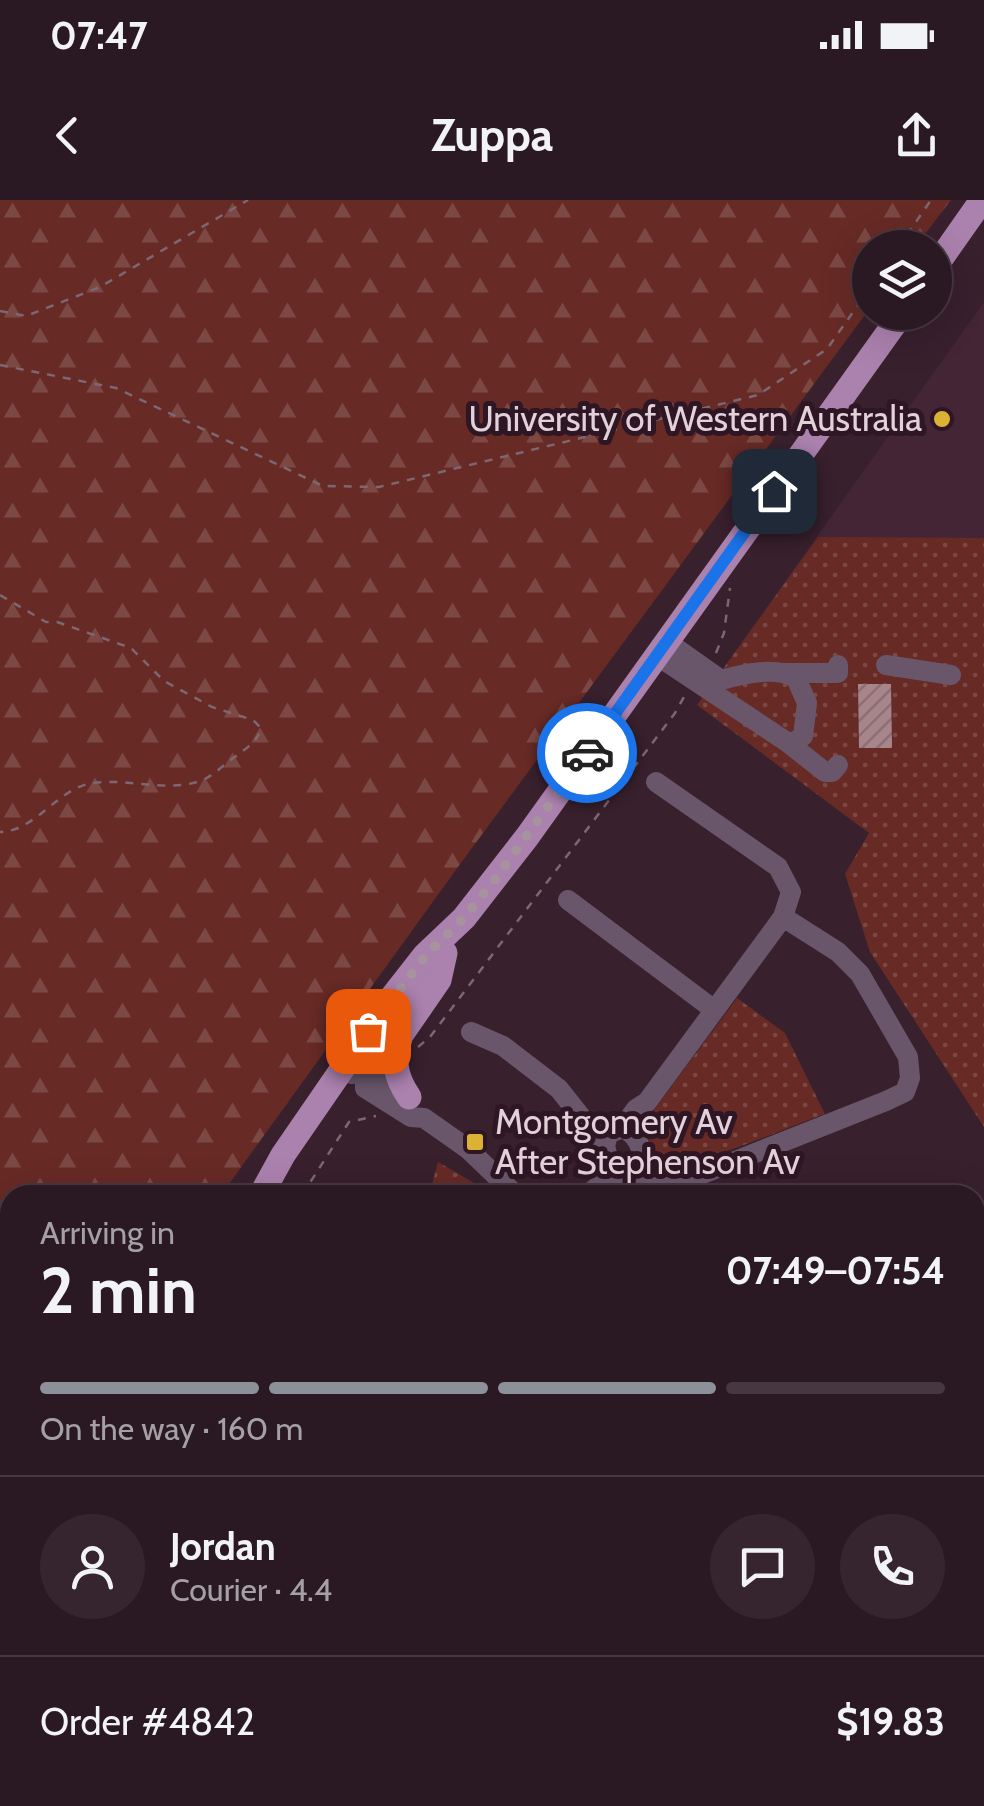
<!DOCTYPE html>
<meta charset="utf-8">
<style>
:root{--surface:#2a1822;--page:#36252f;--text:#f1f3f6;--muted:#a5a0a5;--line:#463740;--accent:#8c9099}
body{margin:0;font-family:Cabin,sans-serif;background:var(--page);color:var(--text);height:100vh;display:flex;flex-direction:column;font-size:38px;white-space:nowrap}
*{box-sizing:border-box;margin:0}
p{font-size:32px;color:var(--muted)}
.icon{flex:none;width:55px;height:55px;fill:none;stroke:currentColor;stroke-width:2;stroke-linecap:round;stroke-linejoin:round}
.map{position:relative;flex:1;overflow:hidden}
.sheet{position:absolute;left:0px;top:985px;width:985px;height:622px;display:flex;flex-direction:column;background:var(--surface);border-radius:30px 30px 0 0;box-shadow:0 10px 40px #0002,0 0 0 2px var(--line)}
.sheet>*{flex:none}
.fabs{position:absolute;left:852px;top:30px;display:grid;gap:20px}
.fabs a{display:grid;place-items:center;width:100px;height:100px;border-radius:50%;background:var(--surface);box-shadow:0 10px 40px #0002,0 0 0 2px var(--line);font-size:50px}
.pin{position:absolute;display:grid;place-items:center;width:85px;height:85px;color:#fff;margin:-42px;border-radius:20px;box-shadow:0 5px 15px #0006}
.courier{position:absolute;display:grid;place-items:center;width:100px;height:100px;margin:-50px;border:8px solid #1a73e8;border-radius:50%;background:#fff;color:#222;box-shadow:0 2px 12px #0007}
.overview em{font-style:normal;font-weight:800}
.overview div{display:flex;flex-direction:column-reverse}
.overview{display:flex;align-items:center;justify-content:space-between;height:170px;padding:0 40px}
h1{font-size:65px;font-weight:800;line-height:75px}
.bar{display:grid;grid-template-columns:repeat(4,1fr);gap:15px 10px;align-content:center;height:120px;padding:0 40px}
.bar i{height:12px;border-radius:8px;background:var(--line)}
.bar .selected{background:var(--accent)}
.bar p{grid-column:span 4}
.line{display:flex;align-items:center;gap:25px;padding:0 40px;border-top:2px solid var(--line)}
.line div{flex:1}
.round{display:grid;place-items:center;flex:none;width:105px;height:105px;border-radius:52px;background:var(--page)}
.status{display:flex;justify-content:space-between;align-items:center;height:70px;padding:0 50px;background:var(--surface);direction:ltr}
.status svg{height:28px;fill:currentColor}
header{display:flex;justify-content:space-between;align-items:center;height:130px;padding:0 40px;background:var(--surface);font-size:45px;font-weight:800}
.map>svg:first-child{display:block}
.built{fill:#442536}
.grass{fill:url(#grass-dots)}
.forest{fill:url(#forest-firs)}
.building{fill:url(#building-hatch)}
.lines{fill:none;stroke-linecap:round;stroke-linejoin:round}
.path{stroke:#7c6772;stroke-width:2.5;stroke-dasharray:8 8;stroke-linecap:butt}
.minor{stroke:#6a566b;stroke-width:20}
.major{stroke:#ab81ad;stroke-width:25}
.done{stroke:#a6939d;stroke-width:10;stroke-dasharray:0 18}
.route{stroke:#1a73e8;stroke-width:12}
.poi-dot{fill:#dbb233;stroke:#2e1624;stroke-width:4}
.labels{text-anchor:middle;stroke-width:10;stroke-linejoin:round;paint-order:stroke}
.poi-label{font-size:35px;fill:#e2d1d9;stroke:#2e1624;text-anchor:end}
</style>
<div class="status"><b>07:47</b><svg viewBox="0 0 49 12"><path d="M0 12V9h3v3zM5 12V6h3v6zM10 12V3h3v9zM15 12V0h3v12zM26 1h20v11H26zM47 4h2v5h-2z"/></svg></div>
<header><svg class="icon" aria-label="back" viewBox="0 0 24 24"><path d="M15 5l-7 7 7 7"/></svg>Zuppa<svg class="icon" aria-label="share" viewBox="0 0 24 24"><path d="M12 15V3M7 8l5-5 5 5M5 13v7h14v-7"/></svg></header>
<div class="map">
<svg width="984" height="1606" viewBox="0 0 984 1606">
<defs>
<pattern id="grass-dots" width="8" height="8" patternUnits="userSpaceOnUse" patternTransform="scale(2.5)"><rect width="8" height="8" fill="#672a25"/><path d="M2 2h.1M6 6h.1" fill="none" stroke="#7c4844" stroke-width="1.8" stroke-linecap="round"/></pattern>
<pattern id="forest-firs" width="22" height="20" patternUnits="userSpaceOnUse" patternTransform="scale(2.5)"><rect width="22" height="20" fill="#672a25"/><path d="M5 1l3.5 6h-7zM16 11l3.5 6h-7z" fill="#7c4844"/></pattern>
<pattern id="building-hatch" width="6" height="6" patternUnits="userSpaceOnUse" patternTransform="scale(2.5)"><rect width="6" height="6" fill="#a8858b"/><path d="M-1 1l2-2M0 6l6-6M5 7l2-2" fill="none" stroke="#8a7075"/></pattern>
</defs>
<rect width="100%" height="100%" fill="#38202d"/>
<polygon class="built" points="984,102 984,927 870,752 845,674 869,633 697,505"/>
<g class="grass">
<polygon points="818,337 984,338 984,927 870,752 845,674 869,633 697,505"/>
<path d="M737 798 785 833 825 914C793 925 697 968 670 962 648 957 647 936 648 918Z"/>
<polygon points="438,962 488,991 491,995 429,995"/>
<polygon points="99,1598 383,1598 390,1606 99,1606"/>
</g>
<polygon class="forest" points="0,0 951,0 915,47 870,48 870,108 458,667 221,995 10,995 10,1287 4,1295 0,1292"/>
<polygon class="building" points="858,484 891,484 892,548 859,548"/>
<g class="lines">
<g class="path">
<polyline points="898,48 931,0"/>
<polyline points="935,95 943,84"/>
<polyline points="0,111 26,116 100,87 248,0"/>
<polyline points="0,165 116,188 323,286 379,287 758,195 827,149 870,88"/>
<path d="M0 395 46 422H57L131 448 164 481 212 507 253 520 261 528C257 542 248 547 236 556 226 563 216 573 205 579 169 595 125 576 88 584 55 592 35 631 0 632"/>
<polyline points="716,453 724,433 730,388"/>
<polyline points="418,847 430,837 675,513 685,495"/>
<polyline points="302,995 349,922 376,916"/>
<polyline points="975,1429 984,1422"/>
<polyline points="273,1598 273,1606"/>
</g>
<g class="minor">
<path d="M656 455 787 542H794L803 536 807 503 796 478C776 466 743 474 721 480L666 441"/>
<polyline points="886,465 951,475"/>
<polyline points="785,473 838,473 838,465"/>
<polyline points="787,542 825,572 832,572 838,565"/>
<polyline points="656,582 778,667 791,692 783,717"/>
<polyline points="568,700 713,809"/>
<polyline points="471,832 503,846 559,889 605,947"/>
<polyline points="363,843 365,888 411,917 424,918 468,949 516,995"/>
<polyline points="352,874 362,869 376,874 409,897"/>
<polyline points="622,928 636,909 647,902 783,717 838,752 860,774 908,857 910,878 905,892 886,901 680,983 640,981"/>
<path d="M622 928C640 934 648 961 642 978L630 986 615 980 605 947 608 934Z"/>
<polyline points="587,995 612,975"/>
<polyline points="975,1053 984,1049"/>
<polyline points="975,1236 984,1234"/>
<polyline points="975,1401 984,1397"/>
<polyline points="0,1449 10,1449"/>
<polyline points="975,1564 984,1566"/>
<polyline points="575,1598 575,1606"/>
<polyline points="682,1606 683,1598"/>
<polyline points="869,1606 878,1598"/>
</g>
<g class="major">
<polyline points="935,67 982,0"/>
<polyline points="369,859 424,782"/>
<path d="M409 897C394 875 393 860 401 835L439 780 445 753"/>
<polyline points="261,995 283,955 389,801 425,755 464,718 527,637 903,112"/>
<polyline points="0,1312 10,1322"/>
<polyline points="0,1341 10,1355"/>
<polyline points="77,1606 77,1598"/>
</g>
</g>
<g class="lines">
<polyline class="done" points="368,831 426,755 464,718 496,678 587,553"/>
<polyline class="route" points="587,553 774,291"/>
</g>
<g class="poi-dot">
<circle cx="942" cy="219" r="10"/>
<rect x="465" y="932" width="20" height="20" rx="5"/>
</g>
<g class="labels">
<g class="poi-label">
<text x="922" y="231">University of Western Australia</text>
<text x="495" y="934" text-anchor="start">Montgomery Av<tspan x="495" dy="40">After Stephenson Av</tspan></text>
</g>
</g>
</svg>
<div class="fabs">
<a><svg class="icon" aria-label="layers" viewBox="0 0 24 24"><path d="M12 4l9 5-9 5-9-5zM3 14l9 5 9-5"/></svg></a>
</div>
<div class="pin" style="left:368px;top:831px;background:#ea580c"><svg class="icon" aria-label="bag" viewBox="0 0 24 24"><path d="M5 8h14l-1 12H6zM9 8a3 3 0 0 1 6 0"/></svg></div>
<div class="pin" style="left:774px;top:291px;background:#1f2937"><svg class="icon" aria-label="home" viewBox="0 0 24 24"><path d="M3 11l9-7 9 7M6 9v11h12V9"/></svg></div>
<div class="courier" style="left:587px;top:553px"><svg class="icon" aria-label="car" viewBox="0 0 24 24"><path d="M5 17H2v-5l4-1 3-4h7l3 4 3 1v5h-3M9 17h6M6 11h13"/><circle cx="7" cy="17" r="2"/><circle cx="17" cy="17" r="2"/></svg></div>
<section class="sheet">
<div class="overview"><div><h1>2 min</h1><p>Arriving in</p></div><em>07:49–07:54</em></div>
<div class="bar"><i class="selected"></i><i class="selected"></i><i class="selected"></i><i></i><p>On the way · 160 m</p></div>
<div class="line" style="height:180px"><a class="round"><svg class="icon" aria-label="person" viewBox="0 0 24 24"><circle cx="12" cy="8" r="4"/><path d="M4 21q1-7 8-7t8 7"/></svg></a><div><b>Jordan</b><p>Courier · 4.4</p></div><a class="round"><svg class="icon" aria-label="chat" viewBox="0 0 24 24"><path d="M4 5h16v11H9l-5 4z"/></svg></a><a class="round"><svg class="icon" aria-label="phone" viewBox="0 0 24 24"><path d="M5 4h4l2 5-3 2q2 4 5 5l2-3 5 2v4C11 20 4 13 5 4z"/></svg></a></div>
<div class="line" style="height:130px"><div>Order #4842</div><b>$19.83</b></div>
</section>
</div>
